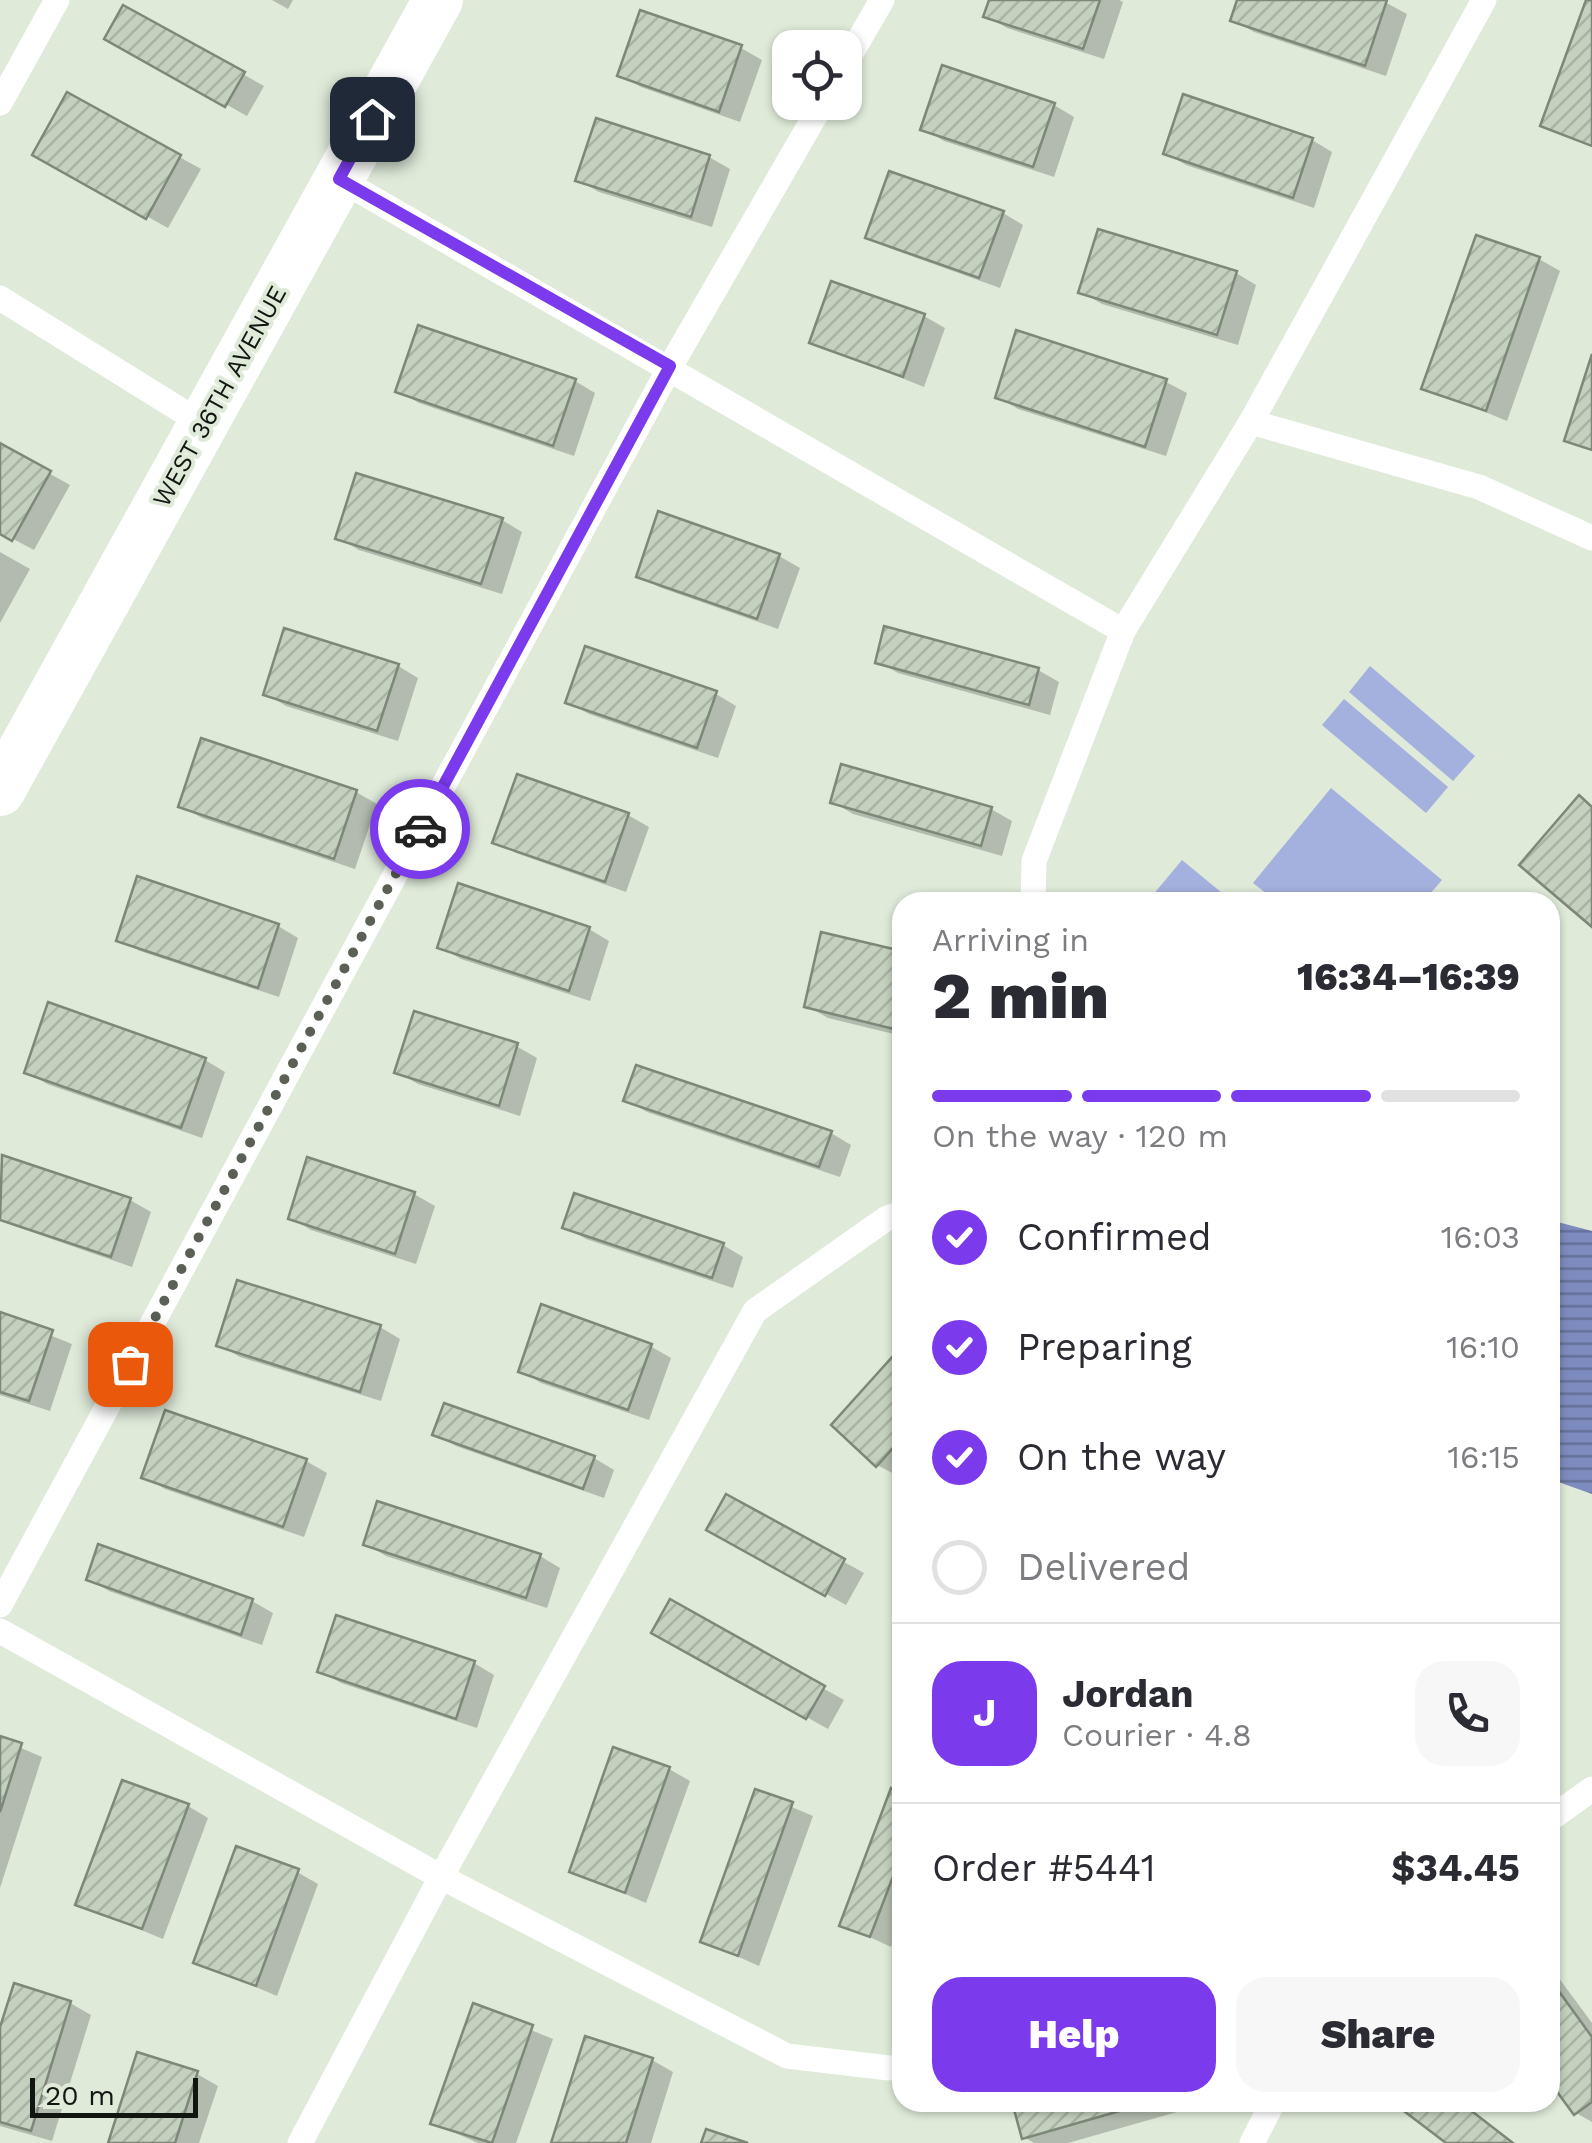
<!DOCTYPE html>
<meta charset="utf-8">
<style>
:root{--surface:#fff;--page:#f7f7f7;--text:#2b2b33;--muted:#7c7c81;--line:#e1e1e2;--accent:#7c3aed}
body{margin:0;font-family:"Work Sans",sans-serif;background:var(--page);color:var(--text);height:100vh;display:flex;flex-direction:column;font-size:38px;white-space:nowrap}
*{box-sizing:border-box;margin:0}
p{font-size:32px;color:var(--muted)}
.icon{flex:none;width:55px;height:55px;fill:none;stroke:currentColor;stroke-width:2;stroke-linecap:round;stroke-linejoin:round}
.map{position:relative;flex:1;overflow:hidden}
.panel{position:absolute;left:892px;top:892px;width:668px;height:1220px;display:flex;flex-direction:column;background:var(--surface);border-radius:30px;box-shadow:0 2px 8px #0004}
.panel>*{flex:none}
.tools{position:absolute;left:772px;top:30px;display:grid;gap:20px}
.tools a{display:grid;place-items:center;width:90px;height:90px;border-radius:20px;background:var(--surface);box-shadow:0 2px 8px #0004;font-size:50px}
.scale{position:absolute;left:30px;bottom:25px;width:168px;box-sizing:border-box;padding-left:10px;border:5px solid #121610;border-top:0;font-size:28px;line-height:35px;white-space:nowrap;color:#121610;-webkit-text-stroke:8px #dfead9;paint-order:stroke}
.pin{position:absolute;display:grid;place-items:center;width:85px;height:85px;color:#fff;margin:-42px;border-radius:20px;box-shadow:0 5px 15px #0006}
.courier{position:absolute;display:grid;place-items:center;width:100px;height:100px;margin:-50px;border:8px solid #7c3aed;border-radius:50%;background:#fff;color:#222;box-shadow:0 2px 12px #0007}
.head em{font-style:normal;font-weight:800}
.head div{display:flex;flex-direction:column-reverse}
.head{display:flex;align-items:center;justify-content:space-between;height:170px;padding:0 40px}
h1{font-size:65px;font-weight:800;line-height:75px}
.bar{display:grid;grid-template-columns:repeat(4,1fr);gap:15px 10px;align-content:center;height:120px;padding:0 40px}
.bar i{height:12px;border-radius:8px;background:var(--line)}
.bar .on{background:var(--accent)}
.bar p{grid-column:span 4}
.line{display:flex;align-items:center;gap:25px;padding:0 40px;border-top:2px solid var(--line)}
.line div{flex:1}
.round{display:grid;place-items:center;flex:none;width:105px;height:105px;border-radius:30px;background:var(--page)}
ol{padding:0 40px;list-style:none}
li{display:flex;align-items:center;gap:30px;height:110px}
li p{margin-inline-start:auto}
li .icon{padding:10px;border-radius:50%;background:var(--accent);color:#fff;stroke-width:4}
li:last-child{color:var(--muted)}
li i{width:55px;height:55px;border:5px solid var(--line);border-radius:50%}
.primary-button{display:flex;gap:20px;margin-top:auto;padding:20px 40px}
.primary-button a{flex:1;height:115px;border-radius:30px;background:var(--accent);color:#fff;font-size:40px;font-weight:800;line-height:115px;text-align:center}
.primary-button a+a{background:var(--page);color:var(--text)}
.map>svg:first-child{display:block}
.pitch{fill:#a4b1de}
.water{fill:url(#water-rules)}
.shadow{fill:#0003}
.building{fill:url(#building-hatch);stroke:#7d8878;stroke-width:2.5}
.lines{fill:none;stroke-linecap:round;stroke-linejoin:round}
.service{stroke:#fff;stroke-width:25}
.minor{stroke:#fff;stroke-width:50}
.done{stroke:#5a6056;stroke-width:10;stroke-dasharray:0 18}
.route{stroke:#7c3aed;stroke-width:12}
.labels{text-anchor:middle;stroke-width:8;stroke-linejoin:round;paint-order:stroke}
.street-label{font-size:25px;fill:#121610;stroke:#dfead9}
</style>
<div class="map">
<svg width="1592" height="2143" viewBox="0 0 1592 2143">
<defs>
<pattern id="water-rules" width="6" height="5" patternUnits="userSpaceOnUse" patternTransform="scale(2.5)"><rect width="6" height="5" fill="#7d8bbe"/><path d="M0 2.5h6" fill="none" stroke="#657199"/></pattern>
<pattern id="building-hatch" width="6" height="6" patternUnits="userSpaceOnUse" patternTransform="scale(2.5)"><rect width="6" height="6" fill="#c5d1bf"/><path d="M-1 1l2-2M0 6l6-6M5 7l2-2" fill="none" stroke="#a8b3a3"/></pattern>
</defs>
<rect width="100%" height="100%" fill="#dfead9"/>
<g class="pitch">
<polygon points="1370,666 1475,756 1453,781 1349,692"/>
<polygon points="1344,699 1448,787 1426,813 1322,725"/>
<polygon points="1331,788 1442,880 1423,902 1277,902 1253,883"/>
<polygon points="1182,860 1233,902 1147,902"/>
</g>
<polygon class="water" points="1550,1220 1592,1231 1592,1494 1550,1479"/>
<g class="shadow">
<polygon points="272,0 293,0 288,9"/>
<polygon points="991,0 1119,0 1123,2 1104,59 1007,28 986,16"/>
<polygon points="1240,0 1381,0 1407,14 1386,76 1254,32 1233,20"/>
<polygon points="1592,3 1592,147 1543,125"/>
<polygon points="124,8 264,86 247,116 107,38"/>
<polygon points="642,13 741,48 762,60 740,122 641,87 620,75"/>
<polygon points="68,95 201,169 168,228 35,154"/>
<polygon points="1054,105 1074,117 1054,177 944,141 924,129"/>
<polygon points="597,121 709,157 730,169 712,227 599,192 578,180"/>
<polygon points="1312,140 1332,152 1314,208 1186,165 1166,153"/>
<polygon points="1003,213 1023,225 1000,288 889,248 868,237"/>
<polygon points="1539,259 1560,271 1507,421 1424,387"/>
<polygon points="1236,273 1256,285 1238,345 1102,304 1081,292"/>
<polygon points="924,316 945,328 924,387 812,342"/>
<polygon points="575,381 595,393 574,456 419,403 398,391"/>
<polygon points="1166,382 1187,393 1166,456 1018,409 998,397"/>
<polygon points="0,446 70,485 34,550 0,532"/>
<polygon points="660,514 779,556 800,568 778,629 659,587 639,575"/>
<polygon points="502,520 522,532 502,594 359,550 338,538"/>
<polygon points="0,552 30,569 0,623"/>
<polygon points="878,661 1038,670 1059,682 1050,715 898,673"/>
<polygon points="398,666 418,678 398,741 286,706 266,694"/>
<polygon points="716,694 736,706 718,758 589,714 568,702"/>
<polygon points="203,742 356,792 377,804 355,869 202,818 181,806"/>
<polygon points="518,777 628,815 649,827 626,892 516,853 495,841"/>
<polygon points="833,802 991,809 1012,821 1002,856 853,814"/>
<polygon points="278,926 298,938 279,997 140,951 119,940"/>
<polygon points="589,929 609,941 590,1001 461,959 440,947"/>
<polygon points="823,935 902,953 902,1036 828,1018 807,1006"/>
<polygon points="516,1046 537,1058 520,1116 418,1084 397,1072"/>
<polygon points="205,1060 225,1072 202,1138 47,1084 27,1072"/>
<polygon points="626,1100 831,1133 851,1145 840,1177 647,1112"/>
<polygon points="3,1158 130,1200 151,1212 132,1267 0,1221"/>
<polygon points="414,1194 435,1206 416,1264 311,1230 291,1218"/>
<polygon points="565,1227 723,1245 743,1257 733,1288 586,1239"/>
<polygon points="0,1315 72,1344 50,1411 0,1395"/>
<polygon points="380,1327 400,1339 381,1401 240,1357 219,1345"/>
<polygon points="650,1346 671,1358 649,1420 541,1383 521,1371"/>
<polygon points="902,1350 902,1471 898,1476 877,1465 834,1424"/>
<polygon points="167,1413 306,1461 327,1473 304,1537 165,1489 144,1477"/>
<polygon points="435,1434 594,1458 614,1470 604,1498 456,1446"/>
<polygon points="727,1497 864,1573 846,1605 710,1529"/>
<polygon points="366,1544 540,1556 560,1568 547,1608 386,1556"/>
<polygon points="89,1579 252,1601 273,1613 262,1645 109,1591"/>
<polygon points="671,1603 844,1700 828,1729 655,1632"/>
<polygon points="474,1663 494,1675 477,1728 341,1683 320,1671"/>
<polygon points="0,1739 42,1757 0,1888"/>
<polygon points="669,1769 690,1781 646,1903 572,1871"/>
<polygon points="756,1792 813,1816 759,1966 703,1941"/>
<polygon points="893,1792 902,1795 902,1917 891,1947 842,1924"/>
<polygon points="188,1806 208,1818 163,1939 78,1904"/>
<polygon points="297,1872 318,1884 277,1996 196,1962"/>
<polygon points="1550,1966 1592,2023 1592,2122 1576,2113 1550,2078"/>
<polygon points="70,2003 91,2015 52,2141 0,2126 0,2036"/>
<polygon points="474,2007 553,2039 516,2143 478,2143 433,2123"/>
<polygon points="587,2040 652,2060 673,2072 651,2143 554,2143"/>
<polygon points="138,2055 197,2074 218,2086 199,2143 111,2143"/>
<polygon points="1015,2102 1175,2102 1177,2112 1068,2143 1034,2143 1024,2137"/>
</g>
<g class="building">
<polygon points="989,0 1100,0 1083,49 983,17"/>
<polygon points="1237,0 1387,0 1365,66 1230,21"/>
<polygon points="1586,0 1592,0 1592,146 1540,126"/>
<polygon points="123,5 245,72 225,107 104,39"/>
<polygon points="640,10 742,45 719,112 617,76"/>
<polygon points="942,65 1055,103 1033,167 920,130"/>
<polygon points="67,92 181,155 146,219 32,155"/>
<polygon points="1183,94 1313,138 1293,198 1163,154"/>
<polygon points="596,118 710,155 691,217 575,181"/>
<polygon points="889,171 1004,211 979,278 865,238"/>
<polygon points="1098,229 1237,271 1217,335 1078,293"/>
<polygon points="1476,235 1540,257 1486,411 1421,389"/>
<polygon points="831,281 925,314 903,377 809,343"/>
<polygon points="418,325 576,379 553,446 395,392"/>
<polygon points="1016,330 1167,379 1145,447 995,398"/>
<polygon points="1592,354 1592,450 1564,441"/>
<polygon points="0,443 51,471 12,541 0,534"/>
<polygon points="356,473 503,518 481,584 335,539"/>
<polygon points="658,511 780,554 757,619 636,577"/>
<polygon points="884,626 1039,668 1029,705 875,663"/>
<polygon points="284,628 399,664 377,731 263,695"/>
<polygon points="585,646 717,691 697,748 565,703"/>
<polygon points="201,738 357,790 334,859 178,807"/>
<polygon points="841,764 992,807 981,846 830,803"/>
<polygon points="517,774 629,813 605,882 492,843"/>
<polygon points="1579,795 1592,807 1592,927 1519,865"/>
<polygon points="137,876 279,924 258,988 116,941"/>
<polygon points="458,883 590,927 569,991 437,948"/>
<polygon points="821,932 902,951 902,1031 804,1007"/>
<polygon points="48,1002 206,1058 181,1128 24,1073"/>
<polygon points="414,1011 518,1043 499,1106 394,1073"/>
<polygon points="636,1065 832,1131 819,1167 623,1101"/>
<polygon points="2,1155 131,1198 111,1257 0,1220"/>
<polygon points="307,1157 415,1192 395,1254 288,1219"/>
<polygon points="574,1193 724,1243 712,1278 562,1228"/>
<polygon points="237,1280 381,1325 360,1392 216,1346"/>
<polygon points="541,1304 652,1344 628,1410 518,1372"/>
<polygon points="0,1312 53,1330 29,1401 0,1392"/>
<polygon points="902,1346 902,1438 876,1467 831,1425"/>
<polygon points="444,1403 595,1456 583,1489 432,1435"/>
<polygon points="165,1410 307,1459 283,1527 141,1478"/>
<polygon points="726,1494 845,1559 825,1596 706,1530"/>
<polygon points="377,1501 541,1554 526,1598 363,1545"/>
<polygon points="98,1544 253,1599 241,1635 86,1580"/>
<polygon points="670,1599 825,1686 806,1719 651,1633"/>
<polygon points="336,1615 475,1661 456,1719 317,1672"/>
<polygon points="0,1736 22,1743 0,1812"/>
<polygon points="613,1747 670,1767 625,1893 569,1872"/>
<polygon points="122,1780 189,1804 142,1929 75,1905"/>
<polygon points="891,1788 902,1793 902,1853 870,1937 839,1926"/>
<polygon points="755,1789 793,1802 738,1956 700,1942"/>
<polygon points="236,1846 299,1869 256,1986 193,1963"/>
<polygon points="1550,1979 1592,2037 1592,2102 1574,2115 1550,2082"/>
<polygon points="14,1983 71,2001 31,2131 0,2122 0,2027"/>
<polygon points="473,2003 533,2025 492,2143 430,2124"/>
<polygon points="585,2036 653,2058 626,2143 551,2143"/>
<polygon points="137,2052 198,2071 175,2143 108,2143"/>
<polygon points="1012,2102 1151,2102 1022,2139"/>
<polygon points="1392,2102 1460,2102 1513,2143 1446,2143"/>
<polygon points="706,2129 748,2143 701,2143"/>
</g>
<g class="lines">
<g class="service">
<polyline points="845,64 882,0"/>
<polyline points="0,103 57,0"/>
<polyline points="339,179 1123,631"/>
<polyline points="0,298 203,424"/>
<polyline points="1251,422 1479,487 1592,538"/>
<polyline points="1033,902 1034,861 1123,631 1251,422 1484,0"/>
<polyline points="0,1605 670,367 823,102"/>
<polyline points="0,1631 441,1877 787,2056 889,2068"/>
<polyline points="1550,1819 1592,1789"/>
<polyline points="300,2143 441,1877 755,1311 887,1218 902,1213"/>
<polyline points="1252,2143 1273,2102"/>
</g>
<polyline class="minor" points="0,791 438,0"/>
</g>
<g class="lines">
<polyline class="done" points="130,1364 420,829"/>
<polyline class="route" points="372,119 339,179 670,366 420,829"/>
</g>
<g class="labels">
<g class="street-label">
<text transform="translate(219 396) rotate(-61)" y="9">WEST 36TH AVENUE</text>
</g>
</g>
</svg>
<div class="tools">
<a><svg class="icon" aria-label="locate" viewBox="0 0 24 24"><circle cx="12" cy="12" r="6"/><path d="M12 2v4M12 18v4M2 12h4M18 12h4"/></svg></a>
</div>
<div class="scale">20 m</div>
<div class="pin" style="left:130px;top:1364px;background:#ea580c"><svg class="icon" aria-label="bag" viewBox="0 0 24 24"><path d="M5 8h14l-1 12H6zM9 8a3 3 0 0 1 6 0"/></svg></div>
<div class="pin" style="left:372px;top:119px;background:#1f2937"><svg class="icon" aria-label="home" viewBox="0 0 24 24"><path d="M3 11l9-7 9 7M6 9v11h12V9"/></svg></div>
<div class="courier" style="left:420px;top:829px"><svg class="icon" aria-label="car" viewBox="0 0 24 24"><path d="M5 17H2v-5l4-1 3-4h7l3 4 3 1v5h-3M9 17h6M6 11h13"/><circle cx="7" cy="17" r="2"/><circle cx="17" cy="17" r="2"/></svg></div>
<section class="panel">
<div class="head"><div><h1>2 min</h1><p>Arriving in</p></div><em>16:34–16:39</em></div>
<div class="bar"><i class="on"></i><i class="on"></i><i class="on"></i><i></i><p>On the way · 120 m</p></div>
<ol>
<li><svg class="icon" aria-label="check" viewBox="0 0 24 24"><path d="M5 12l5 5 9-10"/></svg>Confirmed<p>16:03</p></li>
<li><svg class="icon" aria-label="check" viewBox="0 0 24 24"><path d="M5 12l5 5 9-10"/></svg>Preparing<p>16:10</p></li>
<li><svg class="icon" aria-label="check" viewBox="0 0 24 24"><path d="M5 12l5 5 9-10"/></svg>On the way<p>16:15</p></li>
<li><i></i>Delivered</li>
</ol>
<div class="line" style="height:180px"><b class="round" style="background:var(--accent);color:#fff">J</b><div><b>Jordan</b><p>Courier · 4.8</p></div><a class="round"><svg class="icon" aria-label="phone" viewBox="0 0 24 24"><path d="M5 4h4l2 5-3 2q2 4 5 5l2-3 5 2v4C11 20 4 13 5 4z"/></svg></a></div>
<div class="line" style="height:130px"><div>Order #5441</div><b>$34.45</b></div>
<div class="primary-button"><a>Help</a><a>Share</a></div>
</section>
</div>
